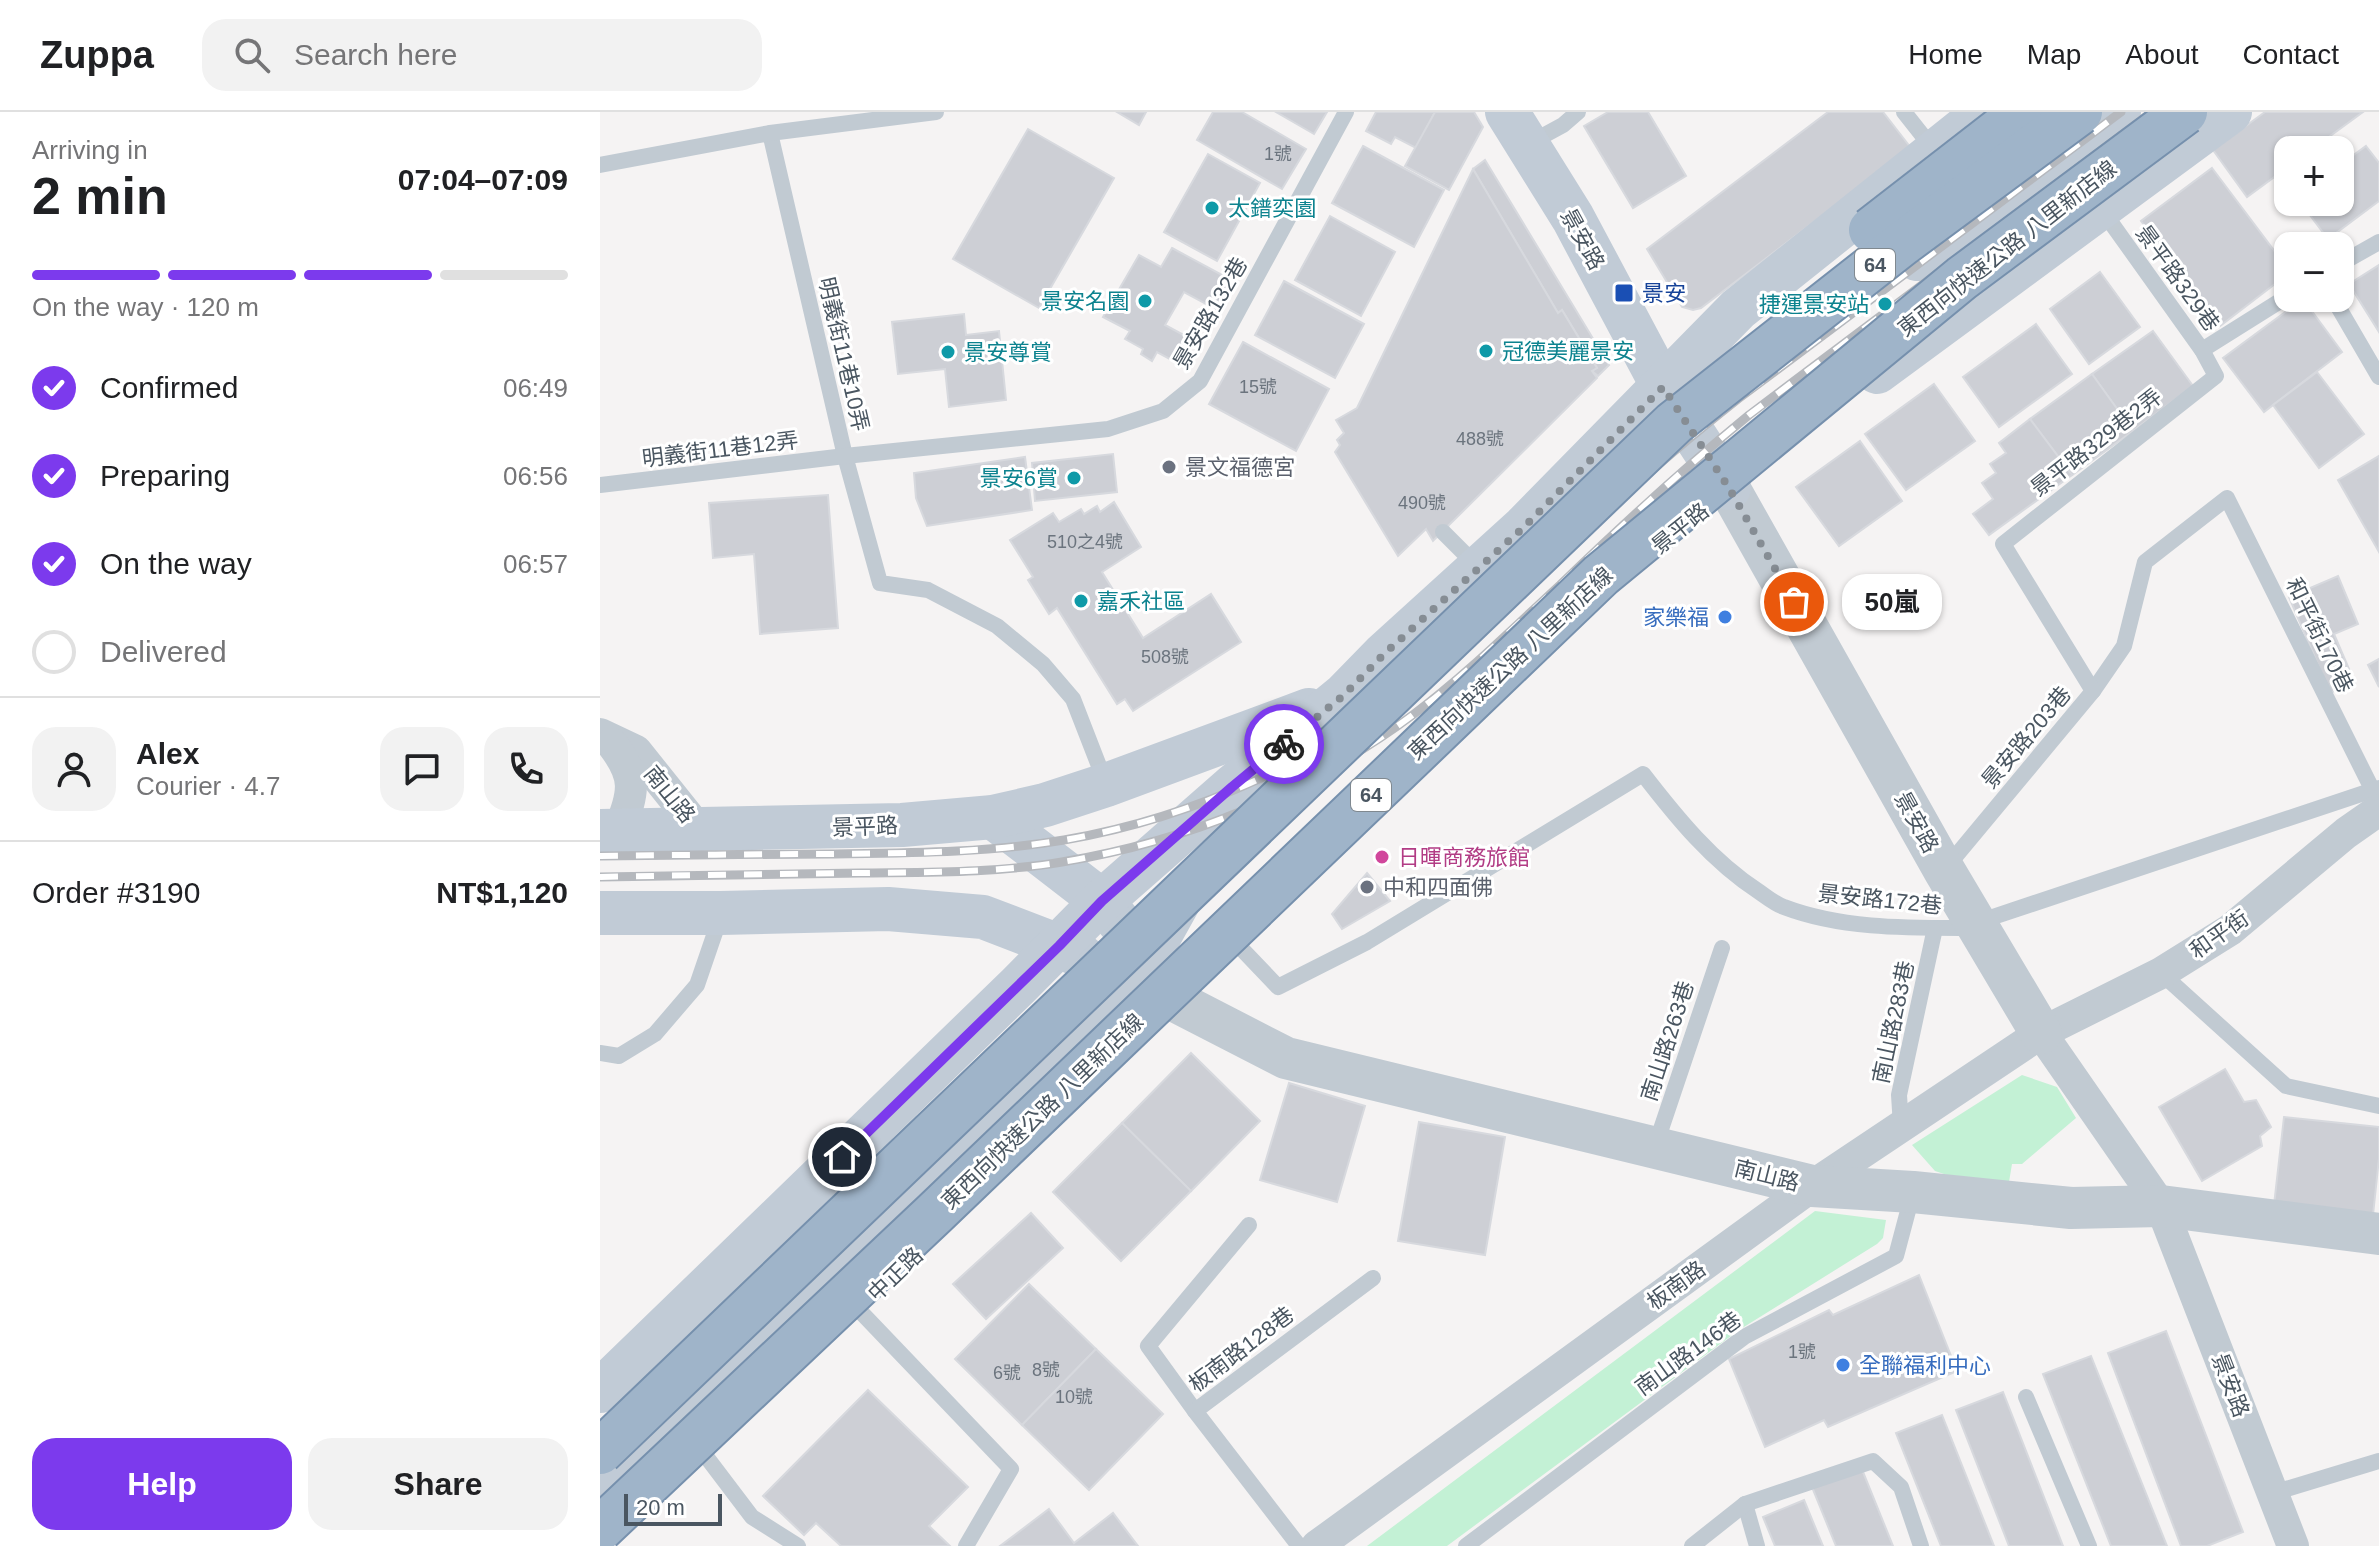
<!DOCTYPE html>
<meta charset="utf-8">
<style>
:root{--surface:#fff;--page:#f2f2f2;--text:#202124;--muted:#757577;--line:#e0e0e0;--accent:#7c3aed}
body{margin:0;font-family:Arial,"Noto Sans TC",sans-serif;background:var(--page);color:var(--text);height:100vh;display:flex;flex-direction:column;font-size:30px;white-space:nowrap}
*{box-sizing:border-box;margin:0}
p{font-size:26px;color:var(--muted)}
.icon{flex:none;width:44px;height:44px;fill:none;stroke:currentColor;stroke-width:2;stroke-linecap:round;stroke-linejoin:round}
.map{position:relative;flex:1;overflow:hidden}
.sheet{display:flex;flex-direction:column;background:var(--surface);width:600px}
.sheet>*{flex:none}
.fabs{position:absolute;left:1674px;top:24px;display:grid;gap:16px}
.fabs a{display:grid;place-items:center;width:80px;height:80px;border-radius:16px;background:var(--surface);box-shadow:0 2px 6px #0004;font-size:40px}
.scale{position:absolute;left:24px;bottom:20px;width:98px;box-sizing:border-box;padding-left:8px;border:4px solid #4a5661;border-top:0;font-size:22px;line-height:28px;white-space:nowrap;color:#4a5661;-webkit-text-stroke:6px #fff;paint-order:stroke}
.pin{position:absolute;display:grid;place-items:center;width:68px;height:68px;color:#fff;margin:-34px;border:4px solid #fff;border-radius:50%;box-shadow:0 2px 8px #0007}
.courier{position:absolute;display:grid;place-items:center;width:80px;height:80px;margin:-40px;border:6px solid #7c3aed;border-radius:50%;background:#fff;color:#222;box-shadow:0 2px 10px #0007}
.bubble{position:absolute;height:56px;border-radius:24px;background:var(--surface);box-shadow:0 2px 6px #0004;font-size:26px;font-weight:700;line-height:56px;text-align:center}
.summary em{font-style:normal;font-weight:700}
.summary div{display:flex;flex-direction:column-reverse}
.summary{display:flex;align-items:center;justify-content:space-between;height:136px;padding:0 32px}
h1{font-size:52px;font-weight:700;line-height:60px}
.bar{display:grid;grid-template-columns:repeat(4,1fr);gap:12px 8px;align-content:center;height:96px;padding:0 32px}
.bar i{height:10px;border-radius:6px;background:var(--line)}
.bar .current{background:var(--accent)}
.bar p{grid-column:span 4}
.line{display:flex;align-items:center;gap:20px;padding:0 32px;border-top:2px solid var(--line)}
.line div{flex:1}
.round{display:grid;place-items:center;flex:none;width:84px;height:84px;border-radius:24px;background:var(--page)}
ol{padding:0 32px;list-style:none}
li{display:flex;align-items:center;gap:24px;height:88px}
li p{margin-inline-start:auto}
li .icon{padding:8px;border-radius:50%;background:var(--accent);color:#fff;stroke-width:4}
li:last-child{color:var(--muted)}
li i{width:44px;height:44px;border:4px solid var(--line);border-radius:50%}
.primary-button{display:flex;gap:16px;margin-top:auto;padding:16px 32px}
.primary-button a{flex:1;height:92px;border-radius:24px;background:var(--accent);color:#fff;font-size:32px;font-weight:700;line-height:92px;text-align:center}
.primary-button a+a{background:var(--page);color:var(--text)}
header{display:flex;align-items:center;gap:48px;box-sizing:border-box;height:112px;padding:0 40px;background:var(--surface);border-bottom:2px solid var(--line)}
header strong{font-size:38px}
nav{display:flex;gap:44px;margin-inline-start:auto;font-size:28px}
.search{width:560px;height:72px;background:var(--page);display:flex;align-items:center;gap:20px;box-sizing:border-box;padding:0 28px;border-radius:24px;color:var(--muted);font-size:30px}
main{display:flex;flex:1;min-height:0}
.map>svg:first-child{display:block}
.green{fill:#c3f1d5}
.building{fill:#cdcfd5;stroke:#d7d9de;stroke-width:2}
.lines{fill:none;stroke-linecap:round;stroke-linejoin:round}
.service{stroke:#c1cad2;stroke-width:16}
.minor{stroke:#c1cad2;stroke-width:32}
.tertiary{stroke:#c1cad2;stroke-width:42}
.secondary{stroke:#c1cbd6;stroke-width:44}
.rail-casing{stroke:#b5b8bd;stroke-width:9}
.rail{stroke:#fff;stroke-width:6;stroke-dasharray:18;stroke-linecap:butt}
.trunk-bridge-casing{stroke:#7690ad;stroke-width:48;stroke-linecap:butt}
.trunk-bridge{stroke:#9fb4c9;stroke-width:44}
.done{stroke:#868d94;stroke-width:8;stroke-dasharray:0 14.4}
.route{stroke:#7c3aed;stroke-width:10}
.culture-dot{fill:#0f9aa8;stroke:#fff;stroke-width:3}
.transit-dot{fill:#1a4fb4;stroke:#fff;stroke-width:3}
.worship-dot{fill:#6b7280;stroke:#fff;stroke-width:3}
.shop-dot{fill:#3f7fe0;stroke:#fff;stroke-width:3}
.hotel-dot{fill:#d1479c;stroke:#fff;stroke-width:3}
.labels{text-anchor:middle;stroke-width:6;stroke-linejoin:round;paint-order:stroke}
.number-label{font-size:18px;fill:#6b747e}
.shield{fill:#fff;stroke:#808990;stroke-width:2}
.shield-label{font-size:20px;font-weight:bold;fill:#4a5661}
.culture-label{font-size:22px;fill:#0d838f;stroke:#fff;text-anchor:start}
.street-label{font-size:22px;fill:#4a5661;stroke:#fff}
.transit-label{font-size:22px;fill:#164399;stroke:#fff;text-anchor:start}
.worship-label{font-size:22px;fill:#5b616d;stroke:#fff;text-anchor:start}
.shop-label{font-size:22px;fill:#366cbe;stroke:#fff;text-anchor:end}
.hotel-label{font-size:22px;fill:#b23c85;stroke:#fff;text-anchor:start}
</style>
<header>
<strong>Zuppa</strong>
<div class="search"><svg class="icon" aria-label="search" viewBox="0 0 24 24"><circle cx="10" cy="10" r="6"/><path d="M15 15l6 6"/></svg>Search here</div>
<nav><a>Home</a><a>Map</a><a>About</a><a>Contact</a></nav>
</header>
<main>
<section class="sheet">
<div class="summary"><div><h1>2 min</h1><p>Arriving in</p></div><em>07:04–07:09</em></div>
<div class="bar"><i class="current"></i><i class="current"></i><i class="current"></i><i></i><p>On the way · 120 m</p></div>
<ol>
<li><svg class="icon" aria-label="check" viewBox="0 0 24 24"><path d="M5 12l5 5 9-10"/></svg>Confirmed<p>06:49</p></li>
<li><svg class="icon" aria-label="check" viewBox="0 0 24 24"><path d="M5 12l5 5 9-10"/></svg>Preparing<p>06:56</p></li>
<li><svg class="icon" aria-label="check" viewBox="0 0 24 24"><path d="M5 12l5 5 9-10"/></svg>On the way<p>06:57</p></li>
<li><i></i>Delivered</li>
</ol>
<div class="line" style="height:144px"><a class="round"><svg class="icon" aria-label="person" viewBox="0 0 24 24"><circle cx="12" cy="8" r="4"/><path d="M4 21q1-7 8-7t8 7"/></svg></a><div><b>Alex</b><p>Courier · 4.7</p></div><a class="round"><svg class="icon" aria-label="chat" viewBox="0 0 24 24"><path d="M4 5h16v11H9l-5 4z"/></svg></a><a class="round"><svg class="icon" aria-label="phone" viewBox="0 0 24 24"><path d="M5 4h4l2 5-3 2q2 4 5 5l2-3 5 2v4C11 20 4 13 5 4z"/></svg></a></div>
<div class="line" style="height:104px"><div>Order #3190</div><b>NT$1,120</b></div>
<div class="primary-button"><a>Help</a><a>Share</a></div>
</section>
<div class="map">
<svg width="1779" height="1434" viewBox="0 0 1779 1434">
<rect width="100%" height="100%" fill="#f5f3f3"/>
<g class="green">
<polygon points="1422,963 1457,975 1476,1006 1422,1052 1412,1052 1409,1070 1347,1063 1335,1059 1312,1033"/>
<polygon points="1215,1099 1286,1108 1283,1126 1277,1132 1139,1218 847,1434 767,1434"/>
</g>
<g class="building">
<polygon points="517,0 546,0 539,13"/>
<polygon points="613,0 642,0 706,37 682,77 597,28"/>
<polygon points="676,0 727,0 714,22"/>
<polygon points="776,0 835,0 816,36 795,25 791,32 766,19"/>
<polygon points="835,0 874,0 883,15 849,78 805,54"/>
<polygon points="1008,0 1048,0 1086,64 1033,96 984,14"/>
<polygon points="1228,0 1283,0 1311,36 1101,196 1093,198 1082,195 1047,137"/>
<polygon points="1665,0 1763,0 1711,38 1688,38 1688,55 1647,85 1613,38"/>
<polygon points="428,17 514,66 439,196 353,147"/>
<polygon points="763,34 844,78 814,135 732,91"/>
<polygon points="1766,34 1779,51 1779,89 1728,127 1700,90 1740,90 1740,53"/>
<polygon points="608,42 660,71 617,149 564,120"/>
<polygon points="885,48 1009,253 998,264 992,259 997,256 962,198 958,201 873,57"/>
<polygon points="1612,56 1688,157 1688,162 1620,214 1541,109"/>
<polygon points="873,57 958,201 962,198 997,256 992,259 997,266 833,429 826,417 798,444 735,340 740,333 737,328 744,321 736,308 757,296"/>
<polygon points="730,104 795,140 761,204 695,168"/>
<polygon points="572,136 635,170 619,199 584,180 565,213 591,227 577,251 557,240 552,249 541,242 543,237 525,227 530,219 503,205 539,143 561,155"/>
<polygon points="1779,153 1779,220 1749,172"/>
<polygon points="1500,160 1540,215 1489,252 1450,197"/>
<polygon points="684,169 764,212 735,266 655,223"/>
<polygon points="1703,187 1742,240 1664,300 1623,246"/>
<polygon points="364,202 366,223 399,219 406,288 349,295 345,257 298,262 292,210"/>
<polygon points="1436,212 1472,262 1399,315 1363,265"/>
<polygon points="1553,219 1593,274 1533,319 1492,262"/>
<polygon points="643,230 729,277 696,339 609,292"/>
<polygon points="1717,260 1764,322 1719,356 1673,293"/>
<polygon points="1492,262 1533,319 1472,363 1430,307"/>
<polygon points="1334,272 1375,329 1306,378 1265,322"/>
<polygon points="1430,307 1472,363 1389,423 1373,402 1393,387 1382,371 1396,361 1390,352 1406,341 1399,331"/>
<polygon points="1260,329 1302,389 1239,434 1196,375"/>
<polygon points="513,342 517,380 435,389 432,351"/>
<polygon points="1779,344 1779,440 1738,368"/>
<polygon points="425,345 432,398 327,414 316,386 314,361"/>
<polygon points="228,383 238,516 160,522 154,442 113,446 109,391"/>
<polygon points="514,390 541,435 502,460 543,526 611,482 641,530 533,599 525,587 517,592 457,496 449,502 428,468 433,465 410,428 453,401 459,410 481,397 484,402 497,394 500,400"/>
<polygon points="1738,464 1758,512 1734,522 1755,571 1730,581 1689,485"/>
<polygon points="1779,547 1779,575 1768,553"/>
<polygon points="767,761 790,789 742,817 732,802"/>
<polygon points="591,941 660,1009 591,1079 522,1011"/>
<polygon points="1625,957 1644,990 1656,988 1671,1015 1660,1024 1662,1034 1602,1069 1559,995"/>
<polygon points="689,971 765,994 737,1090 660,1068"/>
<polygon points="1684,1005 1779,1015 1779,1046 1773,1103 1674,1093"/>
<polygon points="819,1010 905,1025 885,1143 798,1129"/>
<polygon points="522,1011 591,1079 521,1149 453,1080"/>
<polygon points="431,1101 463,1136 386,1207 353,1172"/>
<polygon points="1319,1163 1357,1259 1228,1315 1224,1308 1165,1335 1129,1247 1229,1198 1233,1203"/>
<polygon points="429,1172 496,1237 422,1313 355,1247"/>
<polygon points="1566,1219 1643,1420 1607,1434 1581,1434 1508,1241"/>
<polygon points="496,1237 563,1302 489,1378 422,1313"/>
<polygon points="1491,1244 1567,1434 1511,1434 1443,1262"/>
<polygon points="268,1278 368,1375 329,1414 350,1434 241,1434 216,1411 204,1423 163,1384"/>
<polygon points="1403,1280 1463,1434 1409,1434 1356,1298"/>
<polygon points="1342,1303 1394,1434 1341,1434 1296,1321"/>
<polygon points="1261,1355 1293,1434 1236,1434 1212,1375"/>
<polygon points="1204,1388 1223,1434 1175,1434 1163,1405"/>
<polygon points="449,1397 474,1431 513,1401 538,1434 400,1434"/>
</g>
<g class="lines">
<g class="service">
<polyline points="1304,0 1334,38"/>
<polyline points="170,21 245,344 280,471 328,478 397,514 443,552 473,587 506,672"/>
<polyline points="928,32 963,13 978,0"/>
<polyline points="0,53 170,21 336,0"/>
<polyline points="1740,152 1779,130"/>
<polyline points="1733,186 1779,265"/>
<polyline points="1602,238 1688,184"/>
<polyline points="0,373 245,344 508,317 563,299 600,269 746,0"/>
<polyline points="843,420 878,455"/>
<polyline points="1493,579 1524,534 1545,450 1627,386 1773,679"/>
<polyline points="1345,757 1493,579 1403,432 1616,264 1602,238 1502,98"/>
<path d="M637 832 678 875 767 830 1043 662C1077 706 1112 749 1158 779 1167 785 1175 792 1184 795 1239 816 1302 816 1360 816L1779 676"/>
<polyline points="1561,861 1686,974 1779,994"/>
<polyline points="0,941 19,944 55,922 97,873 121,803"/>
<polyline points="1301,1014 1299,983 1335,816"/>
<polyline points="1055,1035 1122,836"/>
<polyline points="258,1197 411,1357 366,1434"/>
<polyline points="1426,1285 1489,1434"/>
<polyline points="595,1299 548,1234 649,1113"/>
<polyline points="105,1343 152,1405 198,1434"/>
<polyline points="1673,1381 1779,1349"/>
<polyline points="1145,1392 1157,1434"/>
<polyline points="699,1434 595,1299 773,1166"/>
<polyline points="866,1434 1144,1225 1296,1144 1313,1080"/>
<polyline points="1092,1434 1145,1392 1273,1349 1301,1375 1321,1434"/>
</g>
<g class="minor">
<polyline points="0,622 36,639 100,719"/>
<path d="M12 632C38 666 34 679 19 719"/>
<polyline points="1441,921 1561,1094 1693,1434"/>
<polyline points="717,1434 1212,1074 1441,921 1561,861 1630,818 1746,721 1779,698"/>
</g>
<g class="tertiary">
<polyline points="1129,376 1344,758 1441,921"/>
<polyline points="579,891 686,946 1212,1074 1313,1080 1471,1096 1561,1094 1779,1122"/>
</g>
<g class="secondary">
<polyline points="907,0 973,106 1063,275 1129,376"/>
<polyline points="1317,147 1519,0"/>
<polyline points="1277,260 1630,0"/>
<polyline points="393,705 502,789 520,811"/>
<polyline points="0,719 302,713 393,705 445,693 506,673 709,598"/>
<polyline points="0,801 121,801 288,797 383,805 459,834 483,845"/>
<polyline points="0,1279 418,874 502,789 632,675 744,583 783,543 924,415 1138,197 1385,0"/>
<polyline points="0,1382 278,1117 532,869 548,845 578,791"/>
</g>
<g class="rail-casing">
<g id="rail">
<path d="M0 744C77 743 155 742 232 742 310 741 387 741 464 728 600 705 727 643 836 559 903 506 962 441 1025 383 1061 349 1099 318 1138 287L1521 0"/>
<path d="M0 765C87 763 174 762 261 761 328 760 396 761 462 750 589 729 711 679 814 602 866 563 912 517 960 473 1021 414 1083 357 1149 303L1552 0"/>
</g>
</g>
<use href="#rail" class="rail"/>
<g class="trunk-bridge-casing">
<g id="trunk-bridge">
<polyline points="1271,118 1423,0"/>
<polyline points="0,1340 1074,311 1303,131 1480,0"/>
<polyline points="0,1417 335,1101 1001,463 1362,166 1585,0"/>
</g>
</g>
<use href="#trunk-bridge" class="trunk-bridge"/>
</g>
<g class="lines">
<polyline class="done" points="684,632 744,583 783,543 924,415 1063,275 1129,376 1194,490"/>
<polyline class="route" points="242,1045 459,834 502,789 632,675 684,632"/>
</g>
<g class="culture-dot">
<circle cx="612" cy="96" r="8"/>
<circle cx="545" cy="189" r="8"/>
<circle cx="1285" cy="192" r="8"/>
<circle cx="886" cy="239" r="8"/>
<circle cx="348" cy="240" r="8"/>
<circle cx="474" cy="366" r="8"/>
<circle cx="481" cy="489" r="8"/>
</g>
<rect class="transit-dot" x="1014" y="171" width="20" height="20" rx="4"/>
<g class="worship-dot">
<circle cx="569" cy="355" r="8"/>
<circle cx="767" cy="775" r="8"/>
</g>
<g class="shop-dot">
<circle cx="1125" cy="505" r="8"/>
<circle cx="1243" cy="1253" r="8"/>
</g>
<circle class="hotel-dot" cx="782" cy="745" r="8"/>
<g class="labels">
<g class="number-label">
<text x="678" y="48">1號</text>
<text x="658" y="281">15號</text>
<text x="880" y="333">488號</text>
<text x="822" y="397">490號</text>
<text x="485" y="436">510之4號</text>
<text x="565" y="551">508號</text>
<text x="1202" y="1246">1號</text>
<text x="446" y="1264">8號</text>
<text x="407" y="1267">6號</text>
<text x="474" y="1291">10號</text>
</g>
<g class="shield">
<rect x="1255" y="137" width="40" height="32" rx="6"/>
<rect x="751" y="667" width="40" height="32" rx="6"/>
</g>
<g class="shield-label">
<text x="1275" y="160">64</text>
<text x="771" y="690">64</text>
</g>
<g class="culture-label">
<text x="628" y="104">太鐠奕園</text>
<text x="529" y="197" text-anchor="end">景安名園</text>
<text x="1269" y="200" text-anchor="end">捷運景安站</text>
<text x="902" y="247">冠德美麗景安</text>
<text x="364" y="248">景安尊賞</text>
<text x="458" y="374" text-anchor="end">景安6賞</text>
<text x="497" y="497">嘉禾社區</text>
</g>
<g class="street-label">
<text transform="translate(983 127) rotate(61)" y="8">景安路</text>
<text transform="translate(1407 136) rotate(-38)" y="8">東西向快速公路 八里新店線</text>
<text transform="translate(1578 166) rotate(54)" y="8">景平路329巷</text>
<text transform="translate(610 201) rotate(-60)" y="8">景安路132巷</text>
<text transform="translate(244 242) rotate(77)" y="8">明義街11巷10弄</text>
<text transform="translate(1496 330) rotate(-38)" y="8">景平路329巷2弄</text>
<text transform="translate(120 337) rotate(-7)" y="8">明義街11巷12弄</text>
<text transform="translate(1080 416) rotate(-39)" y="8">景平路</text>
<text transform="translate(1720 523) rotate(64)" y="8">和平街170巷</text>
<text transform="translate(910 551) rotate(-43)" y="8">東西向快速公路 八里新店線</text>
<text transform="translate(1426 625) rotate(-50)" y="8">景安路203巷</text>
<text transform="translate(70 682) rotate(51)" y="8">南山路</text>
<text transform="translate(1317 710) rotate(61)" y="8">景安路</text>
<text transform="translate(265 714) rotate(-2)" y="8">景平路</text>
<text transform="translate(1280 787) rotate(6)" y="8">景安路172巷</text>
<text transform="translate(1619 822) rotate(-35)" y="8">和平街</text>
<text transform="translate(1293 910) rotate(-78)" y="8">南山路283巷</text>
<text transform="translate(1067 929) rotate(-72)" y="8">南山路263巷</text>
<text transform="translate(442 999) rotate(-44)" y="8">東西向快速公路 八里新店線</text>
<text transform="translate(1167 1063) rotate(14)" y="8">南山路</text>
<text transform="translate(295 1162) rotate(-44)" y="8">中正路</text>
<text transform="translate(1076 1173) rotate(-36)" y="8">板南路</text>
<text transform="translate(641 1237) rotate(-37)" y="8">板南路128巷</text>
<text transform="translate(1088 1241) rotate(-36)" y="8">南山路146巷</text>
<text transform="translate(1631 1273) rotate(69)" y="8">景安路</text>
</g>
<g class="transit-label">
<text x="1042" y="189">景安</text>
</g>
<g class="worship-label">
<text x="585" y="363">景文福德宮</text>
<text x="783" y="783">中和四面佛</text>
</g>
<g class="shop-label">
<text x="1109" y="513">家樂福</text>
<text x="1259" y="1261" text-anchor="start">全聯福利中心</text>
</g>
<g class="hotel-label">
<text x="798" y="753">日暉商務旅館</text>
</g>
</g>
</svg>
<div class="fabs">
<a>+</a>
<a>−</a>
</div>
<div class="scale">20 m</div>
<div class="pin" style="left:1194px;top:490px;background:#ea580c"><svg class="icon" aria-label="bag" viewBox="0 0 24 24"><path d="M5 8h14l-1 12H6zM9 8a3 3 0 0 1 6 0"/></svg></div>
<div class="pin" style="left:242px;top:1045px;background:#1f2937"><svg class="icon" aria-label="home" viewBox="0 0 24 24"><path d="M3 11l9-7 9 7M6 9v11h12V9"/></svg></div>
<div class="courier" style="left:684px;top:632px"><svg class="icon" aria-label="bike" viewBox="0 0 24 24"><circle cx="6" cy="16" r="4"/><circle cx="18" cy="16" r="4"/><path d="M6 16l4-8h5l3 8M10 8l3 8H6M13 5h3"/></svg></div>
<div class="bubble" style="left:1242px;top:462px;width:100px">50嵐</div>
</div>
</main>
